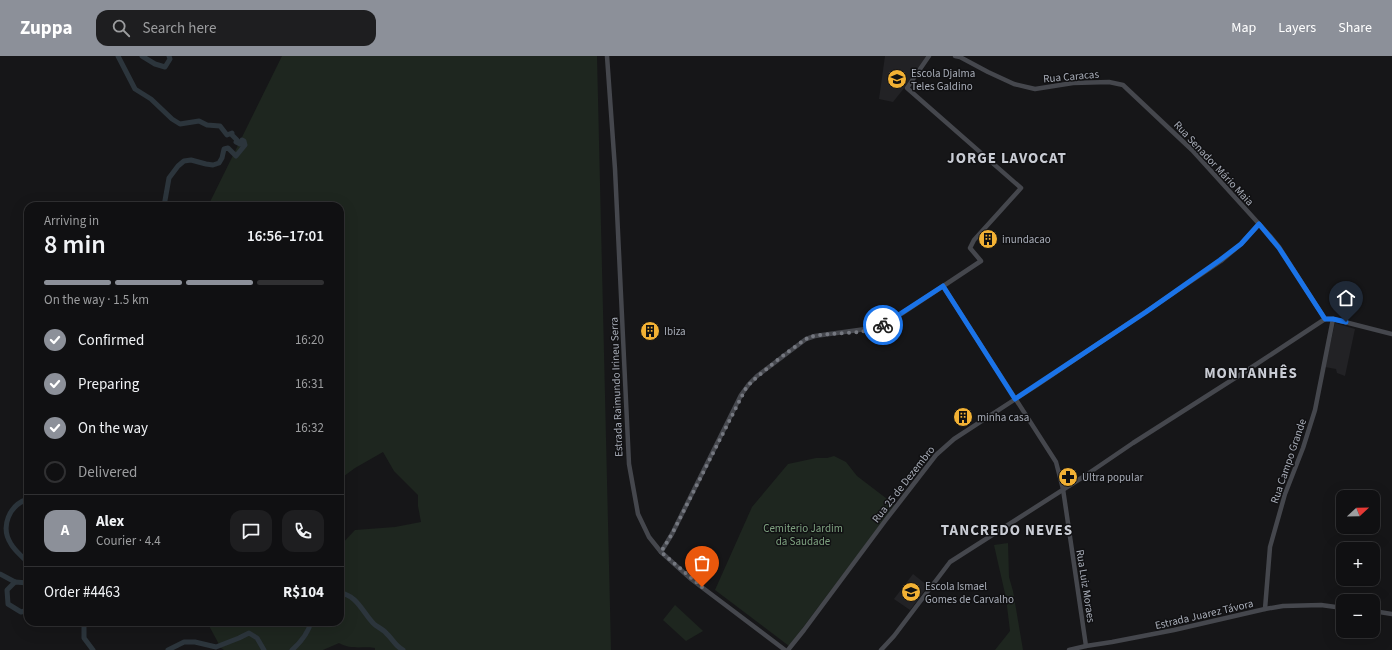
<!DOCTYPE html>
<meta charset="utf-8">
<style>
:root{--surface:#101012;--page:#1e1e20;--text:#f1f3f6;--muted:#9c9d9f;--line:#303032;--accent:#8c9099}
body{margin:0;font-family:"Source Sans 3",sans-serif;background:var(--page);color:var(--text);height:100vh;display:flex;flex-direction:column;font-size:15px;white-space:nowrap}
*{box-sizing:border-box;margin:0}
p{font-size:13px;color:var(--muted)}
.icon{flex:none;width:22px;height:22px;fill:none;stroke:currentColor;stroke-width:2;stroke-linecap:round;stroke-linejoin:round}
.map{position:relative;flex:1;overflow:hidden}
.drawer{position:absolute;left:24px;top:146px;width:320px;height:424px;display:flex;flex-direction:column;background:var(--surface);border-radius:12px;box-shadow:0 4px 16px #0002,0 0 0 1px var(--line)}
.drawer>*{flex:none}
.needle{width:26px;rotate:68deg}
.controls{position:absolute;left:1336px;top:434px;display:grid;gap:8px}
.controls a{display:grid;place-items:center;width:44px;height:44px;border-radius:8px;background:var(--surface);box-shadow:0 4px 16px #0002,0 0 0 1px var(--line);font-size:20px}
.pin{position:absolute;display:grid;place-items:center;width:34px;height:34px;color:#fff;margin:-41px -17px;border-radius:50% 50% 50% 0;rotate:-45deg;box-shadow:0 0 4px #0007}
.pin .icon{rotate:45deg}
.courier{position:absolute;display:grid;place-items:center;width:40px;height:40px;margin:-20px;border:3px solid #1a73e8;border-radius:50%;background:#fff;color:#222;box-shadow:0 1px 5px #0007}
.headline em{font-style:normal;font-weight:600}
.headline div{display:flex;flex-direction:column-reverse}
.headline{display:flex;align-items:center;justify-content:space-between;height:68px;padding:0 20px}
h1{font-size:26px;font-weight:600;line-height:30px}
.bar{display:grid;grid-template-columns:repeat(4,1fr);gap:6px 4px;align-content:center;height:48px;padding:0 20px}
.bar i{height:5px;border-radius:3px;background:var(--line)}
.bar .selected{background:var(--accent)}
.bar p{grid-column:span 4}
.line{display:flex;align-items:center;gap:10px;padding:0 20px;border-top:1px solid var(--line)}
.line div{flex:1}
.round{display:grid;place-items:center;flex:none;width:42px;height:42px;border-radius:12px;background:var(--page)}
ol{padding:0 20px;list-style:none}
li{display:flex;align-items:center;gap:12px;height:44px}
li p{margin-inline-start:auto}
li .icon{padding:4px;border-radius:50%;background:var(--accent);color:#fff;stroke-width:4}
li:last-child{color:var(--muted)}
li i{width:22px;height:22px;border:2px solid var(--line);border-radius:50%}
header{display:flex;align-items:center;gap:24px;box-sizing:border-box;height:56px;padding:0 20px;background:var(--accent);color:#fff}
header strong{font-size:19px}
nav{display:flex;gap:22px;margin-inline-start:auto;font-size:14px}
.search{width:280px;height:36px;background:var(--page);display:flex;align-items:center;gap:10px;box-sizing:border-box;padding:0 14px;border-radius:12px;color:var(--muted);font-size:15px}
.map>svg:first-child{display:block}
.built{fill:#222225}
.green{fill:#1e261f}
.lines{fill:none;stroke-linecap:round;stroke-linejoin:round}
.river{stroke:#2c353c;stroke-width:5}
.secondary{stroke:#45474d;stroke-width:4.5}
.done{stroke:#757880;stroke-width:4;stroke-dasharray:0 7.2}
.route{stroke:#1a73e8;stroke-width:5}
.labels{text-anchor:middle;stroke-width:3;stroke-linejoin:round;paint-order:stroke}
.poi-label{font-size:11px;fill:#a8adb8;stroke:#111113;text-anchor:start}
.street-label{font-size:11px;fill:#a8adb8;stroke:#111113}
.park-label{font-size:11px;fill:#7fa381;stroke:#111113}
.district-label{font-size:15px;font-weight:bold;letter-spacing:1px;fill:#c9ccd4;stroke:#111113}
</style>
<header>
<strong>Zuppa</strong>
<div class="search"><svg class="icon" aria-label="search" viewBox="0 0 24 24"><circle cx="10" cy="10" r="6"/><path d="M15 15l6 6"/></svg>Search here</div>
<nav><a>Map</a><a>Layers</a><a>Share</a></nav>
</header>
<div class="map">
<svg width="1392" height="594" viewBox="0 0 1392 594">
<rect width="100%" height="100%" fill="#161618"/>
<g class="built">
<polygon points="885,0 926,0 928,2 893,46 879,43"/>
<polygon points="1335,267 1355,273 1345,320 1337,317 1336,313 1325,311"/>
<polygon points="913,518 928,530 910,554 894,543"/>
</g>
<g class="green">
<path d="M282 0H597L611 594H375V592C363 590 350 594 339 587L323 594H224L221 592 207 566H340V490L355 474 395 471 421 466 418 450V439L394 415 383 396 355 412 340 423V150H208Z"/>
<polygon points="834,400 846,406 857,420 895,449 789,590 715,534 752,451 788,408 816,402 827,402"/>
<polygon points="1008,487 1009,521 1013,535 1023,594 995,594 1010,575 1006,542 994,489"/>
<polygon points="675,549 703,575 686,585 663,564"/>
</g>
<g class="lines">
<g class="river">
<polyline points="118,0 135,33 151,43 172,63 180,68 199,65 207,69 220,70 227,79 232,77 232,79 237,84 236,86 240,88 242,84 244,85 245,89 236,100 228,92 224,93 222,102 219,107 213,109 206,108 191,104 184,105 178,110 169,122 164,150"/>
<polyline points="142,0 155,8 165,11 170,3 169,0"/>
<path d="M28 443C9 449 0 471 11 488 15 495 23 501 28 507"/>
<polyline points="0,518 15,526"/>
<polyline points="28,527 15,526 7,534 8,548 21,556 28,554"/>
<path d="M340 537C357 539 363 557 374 568 377 571 383 573 386 577 393 583 395 590 403 594"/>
<polyline points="84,566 84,582 93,594"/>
<polyline points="168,594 184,586 195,586 216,591 239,582 249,577 257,582 264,594"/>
<path d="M292 594C301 586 308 578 311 566"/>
</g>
<g class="secondary">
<polyline points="607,0 615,113 629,408 638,458 649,481 661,496 691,523 785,594"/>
<polyline points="955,0 960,1 988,16 1014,28 1035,33 1073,27 1109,26 1123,29 1192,94 1270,180 1279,191 1325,263"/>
<polyline points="943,230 1056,406 1063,433 1086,590"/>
<polyline points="661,496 672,478 741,339 749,328 757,320 806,283 815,280 880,271 901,258 981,205 970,192 974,184 1021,132 907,32 929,0"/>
<polyline points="1265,553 1270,491 1285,438 1303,392 1315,354 1333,263"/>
<polyline points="1373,555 1392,558"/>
<polyline points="788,594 804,574 885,465 936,399 954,383 1037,329 1221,205 1241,188 1259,168"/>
<polyline points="881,594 894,580 950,506 1086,419 1133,387 1246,315 1325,263 1333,263 1392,278"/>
<polyline points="1069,594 1086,590 1112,586 1174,574 1265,553 1283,550 1321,549 1343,552"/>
</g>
</g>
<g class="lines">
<path class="done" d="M702 531 661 496 672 478 746 332C752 323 802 284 810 281 830 275 866 280 883 269"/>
<polyline class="route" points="883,269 943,230 1015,343 1146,256 1220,204 1241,188 1259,168 1279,192 1325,263 1333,263 1346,266"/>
</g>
<defs>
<g id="school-disc" transform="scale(1)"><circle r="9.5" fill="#f2b134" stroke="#111113"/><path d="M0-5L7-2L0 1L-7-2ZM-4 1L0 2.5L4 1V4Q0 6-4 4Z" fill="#111"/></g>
<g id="building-disc" transform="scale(1)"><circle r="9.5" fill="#f2b134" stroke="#111113"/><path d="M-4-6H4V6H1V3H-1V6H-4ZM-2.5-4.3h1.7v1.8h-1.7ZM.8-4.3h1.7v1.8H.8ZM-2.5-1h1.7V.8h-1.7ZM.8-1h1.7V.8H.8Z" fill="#111"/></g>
<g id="pharmacy-disc" transform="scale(1)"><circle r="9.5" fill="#f2b134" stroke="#111113"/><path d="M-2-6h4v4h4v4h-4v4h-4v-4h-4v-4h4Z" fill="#111"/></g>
</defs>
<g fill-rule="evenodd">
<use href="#school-disc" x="897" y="23"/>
<use href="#building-disc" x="988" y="183"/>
<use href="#building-disc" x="650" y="275"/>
<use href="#building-disc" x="963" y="361"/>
<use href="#pharmacy-disc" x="1068" y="421"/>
<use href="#school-disc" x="911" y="536"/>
</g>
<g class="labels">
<g class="poi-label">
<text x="911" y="21">Escola Djalma<tspan x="911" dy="13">Teles Galdino</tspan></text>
<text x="1002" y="187">inundacao</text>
<text x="664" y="279">Ibiza</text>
<text x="977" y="365">minha casa</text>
<text x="1082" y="425">Ultra popular</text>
<text x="925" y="534">Escola Ismael<tspan x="925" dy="13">Gomes de Carvalho</tspan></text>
</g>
<g class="street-label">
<text transform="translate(1071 20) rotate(-5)" y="4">Rua Caracas</text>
<text transform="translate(1214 107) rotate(47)" y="4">Rua Senador Mário Maia</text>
<text transform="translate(616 331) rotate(-92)" y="4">Estrada Raimundo Irineu Serra</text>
<text transform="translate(1288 405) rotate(-71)" y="4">Rua Campo Grande</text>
<text transform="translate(903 428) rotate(-52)" y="4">Rua 25 de Dezembro</text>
<text transform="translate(1086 530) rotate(81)" y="4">Rua Luiz Moraes</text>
<text transform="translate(1204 558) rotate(-13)" y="4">Estrada Juarez Távora</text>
</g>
<g class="park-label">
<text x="803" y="476">Cemiterio Jardim<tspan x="803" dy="13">da Saudade</tspan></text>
</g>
<g class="district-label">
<text x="1007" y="107">JORGE LAVOCAT</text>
<text x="1251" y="322">MONTANHÊS</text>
<text x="1007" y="479">TANCREDO NEVES</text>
</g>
</g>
</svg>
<div class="controls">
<a><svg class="needle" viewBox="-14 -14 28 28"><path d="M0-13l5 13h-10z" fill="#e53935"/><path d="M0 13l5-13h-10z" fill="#9c9d9f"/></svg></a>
<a>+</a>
<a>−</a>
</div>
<div class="pin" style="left:702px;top:531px;background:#ea580c"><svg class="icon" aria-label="bag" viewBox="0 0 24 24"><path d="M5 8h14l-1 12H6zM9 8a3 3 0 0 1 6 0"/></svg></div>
<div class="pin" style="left:1346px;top:266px;background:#1f2937"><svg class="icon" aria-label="home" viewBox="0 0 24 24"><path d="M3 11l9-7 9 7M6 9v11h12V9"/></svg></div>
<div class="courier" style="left:883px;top:269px"><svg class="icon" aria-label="bike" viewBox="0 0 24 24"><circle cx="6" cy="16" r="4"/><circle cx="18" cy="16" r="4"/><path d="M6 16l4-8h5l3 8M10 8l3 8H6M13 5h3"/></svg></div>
<section class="drawer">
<div class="headline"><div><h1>8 min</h1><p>Arriving in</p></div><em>16:56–17:01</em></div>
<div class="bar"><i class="selected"></i><i class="selected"></i><i class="selected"></i><i></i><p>On the way · 1.5 km</p></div>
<ol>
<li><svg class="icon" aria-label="check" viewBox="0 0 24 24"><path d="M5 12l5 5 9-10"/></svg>Confirmed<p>16:20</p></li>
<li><svg class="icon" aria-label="check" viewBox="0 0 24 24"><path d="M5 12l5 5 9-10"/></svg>Preparing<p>16:31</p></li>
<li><svg class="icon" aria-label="check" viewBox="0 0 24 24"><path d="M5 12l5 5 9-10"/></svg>On the way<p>16:32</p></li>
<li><i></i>Delivered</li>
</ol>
<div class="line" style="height:72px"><b class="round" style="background:var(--accent);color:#fff">A</b><div><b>Alex</b><p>Courier · 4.4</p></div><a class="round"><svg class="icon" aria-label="chat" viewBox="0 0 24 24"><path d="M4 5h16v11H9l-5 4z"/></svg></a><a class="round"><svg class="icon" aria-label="phone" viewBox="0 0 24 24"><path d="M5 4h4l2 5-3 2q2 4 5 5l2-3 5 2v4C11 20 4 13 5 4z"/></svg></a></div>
<div class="line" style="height:52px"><div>Order #4463</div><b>R$104</b></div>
</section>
</div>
